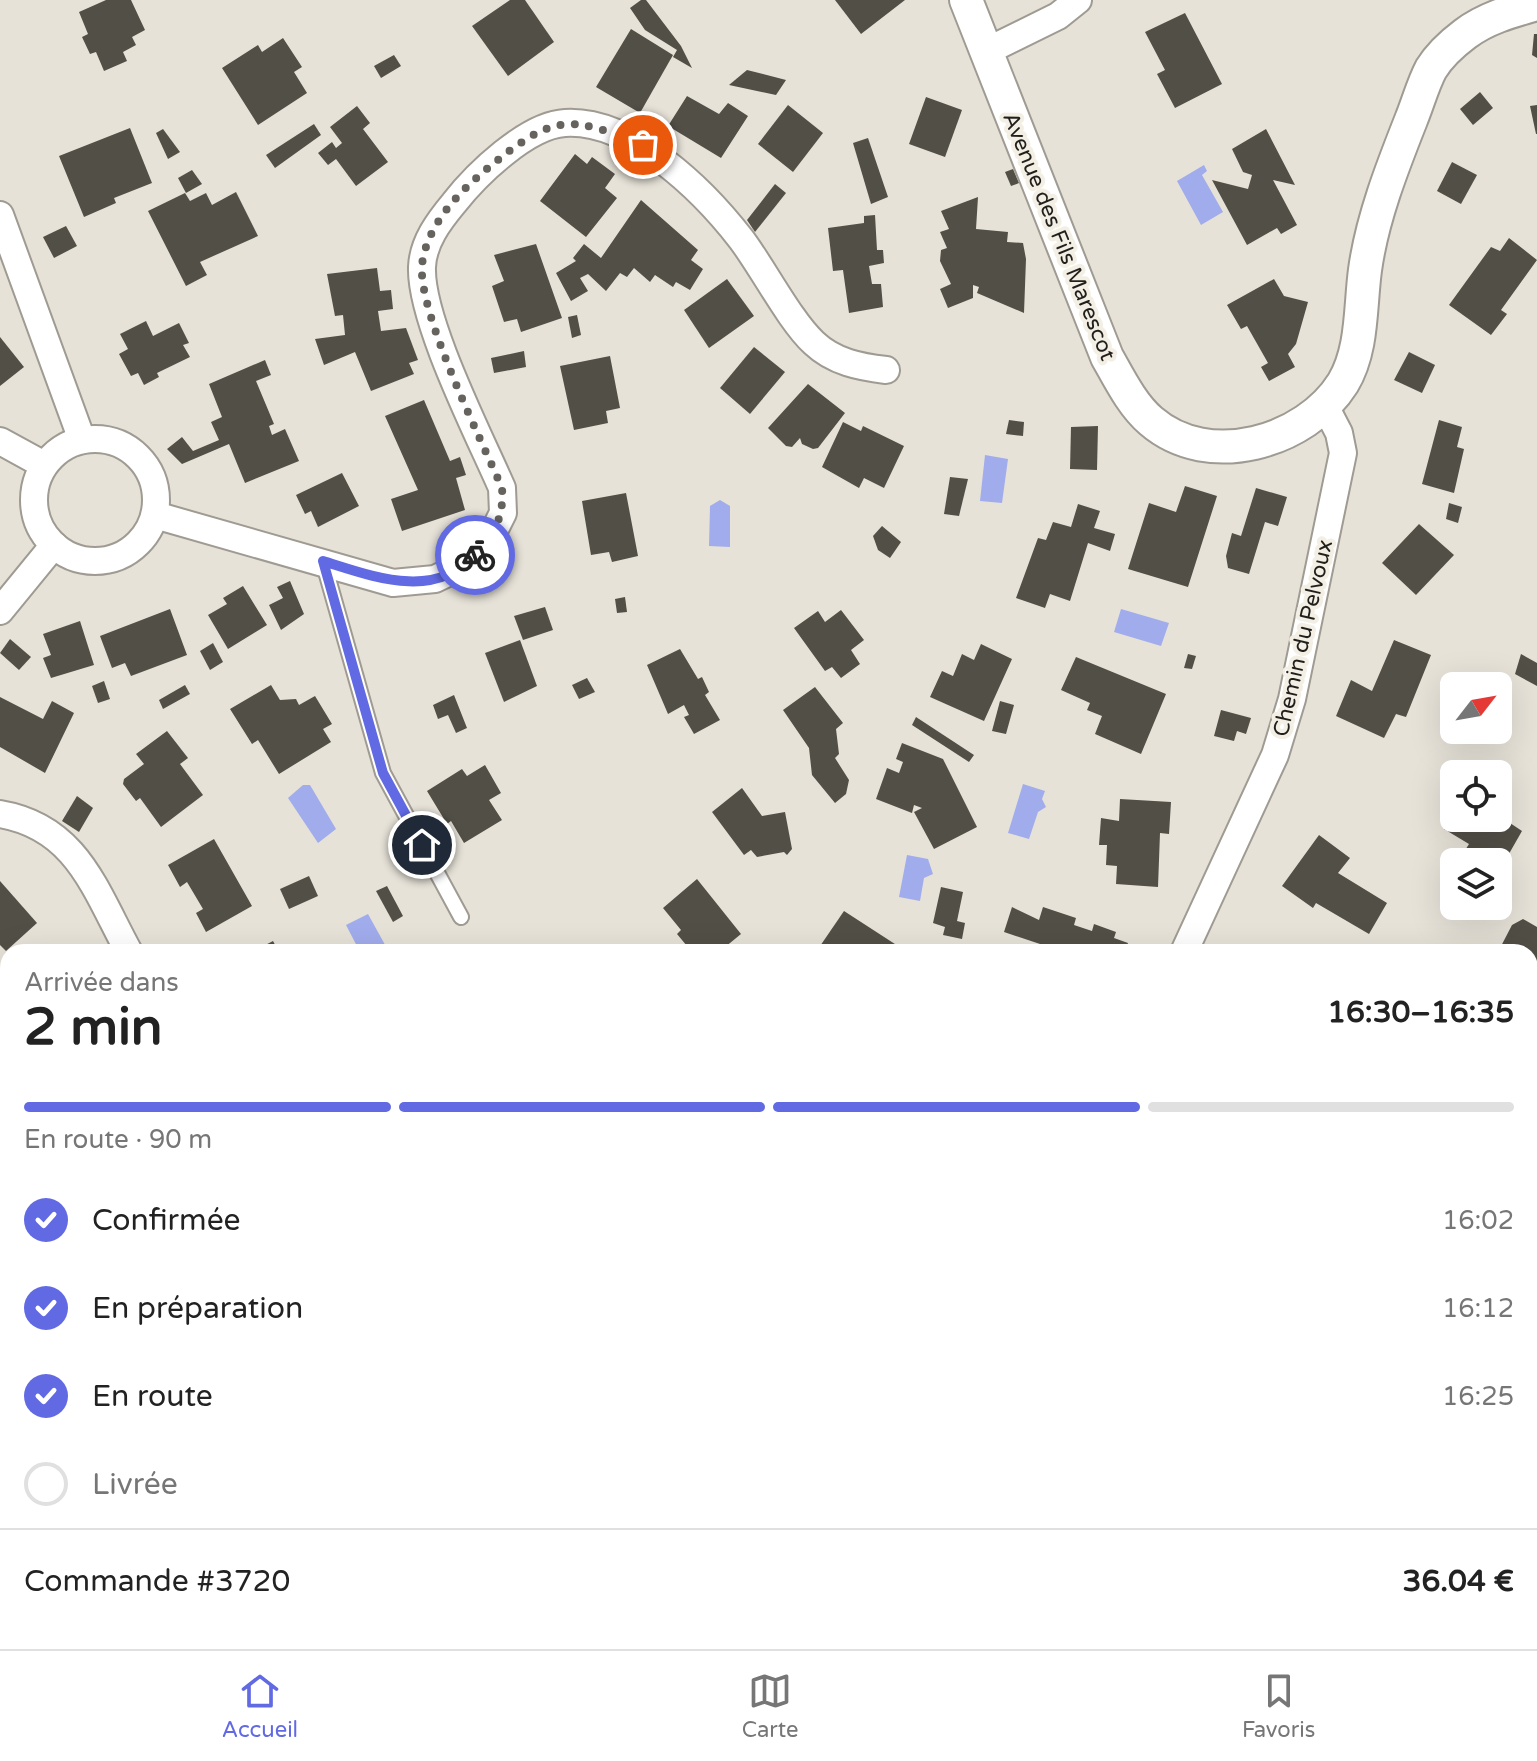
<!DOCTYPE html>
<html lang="fr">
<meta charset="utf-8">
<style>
:root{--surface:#fff;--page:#f2f2f2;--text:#222;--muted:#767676;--line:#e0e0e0;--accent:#616ae3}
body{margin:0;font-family:"Varela Round",sans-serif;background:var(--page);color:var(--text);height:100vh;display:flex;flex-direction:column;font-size:30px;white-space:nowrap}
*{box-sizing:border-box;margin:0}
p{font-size:26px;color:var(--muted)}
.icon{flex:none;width:44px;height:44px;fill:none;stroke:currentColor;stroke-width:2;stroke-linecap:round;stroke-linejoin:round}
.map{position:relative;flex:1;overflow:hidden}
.drawer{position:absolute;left:0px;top:944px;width:1538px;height:706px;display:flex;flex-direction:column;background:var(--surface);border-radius:24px 24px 0 0;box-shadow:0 8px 32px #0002}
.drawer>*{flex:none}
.needle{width:52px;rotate:59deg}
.controls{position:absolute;left:1440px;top:672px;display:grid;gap:16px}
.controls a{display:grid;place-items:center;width:72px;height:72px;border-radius:12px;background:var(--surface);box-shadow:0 8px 32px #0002;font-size:40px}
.pin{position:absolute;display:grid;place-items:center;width:68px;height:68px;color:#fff;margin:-34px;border:4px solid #fff;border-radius:50%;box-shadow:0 2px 8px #0007}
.courier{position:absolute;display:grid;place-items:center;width:80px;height:80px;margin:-40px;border:6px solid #616ae3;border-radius:50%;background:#fff;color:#222;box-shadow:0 2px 10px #0007}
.summary em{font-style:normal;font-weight:700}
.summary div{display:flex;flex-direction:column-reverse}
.summary{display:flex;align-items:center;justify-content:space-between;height:136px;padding:0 24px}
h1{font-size:52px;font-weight:700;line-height:60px}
.bar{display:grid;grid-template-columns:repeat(4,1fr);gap:12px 8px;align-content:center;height:96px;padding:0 24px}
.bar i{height:10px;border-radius:6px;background:var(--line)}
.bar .selected{background:var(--accent)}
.bar p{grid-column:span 4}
.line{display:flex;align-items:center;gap:20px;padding:0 24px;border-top:2px solid var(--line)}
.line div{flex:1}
ol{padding:0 24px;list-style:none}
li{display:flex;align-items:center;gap:24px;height:88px}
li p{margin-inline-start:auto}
li .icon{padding:8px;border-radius:50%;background:var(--accent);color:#fff;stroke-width:4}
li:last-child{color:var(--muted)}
li i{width:44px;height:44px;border:4px solid var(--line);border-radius:50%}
.tab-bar{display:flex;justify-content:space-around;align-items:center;height:112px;border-top:2px solid var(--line);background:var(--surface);font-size:22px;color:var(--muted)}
.tab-bar a{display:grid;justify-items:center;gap:4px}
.tab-bar .selected{color:var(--accent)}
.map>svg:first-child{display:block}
.water{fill:#a1acec}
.building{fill:#524f47}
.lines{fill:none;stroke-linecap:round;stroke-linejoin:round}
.service-casing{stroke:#9f9b92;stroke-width:18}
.minor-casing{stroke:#9f9b92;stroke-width:30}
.tertiary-casing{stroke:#9f9b92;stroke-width:36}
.path{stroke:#a3a098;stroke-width:5;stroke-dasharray:8 4;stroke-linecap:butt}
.service{stroke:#fff;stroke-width:14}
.minor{stroke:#fff;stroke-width:26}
.tertiary{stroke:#fff;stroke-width:32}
.done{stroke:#66635e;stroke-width:8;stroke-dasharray:0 14.4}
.route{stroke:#616ae3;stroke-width:10}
.labels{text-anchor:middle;stroke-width:8;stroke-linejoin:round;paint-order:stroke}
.street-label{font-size:22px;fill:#211f1c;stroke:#f3efe5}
</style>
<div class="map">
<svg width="1537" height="1649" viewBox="0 0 1537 1649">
<rect width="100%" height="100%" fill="#e6e2d8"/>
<g class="water">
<polygon points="1204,165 1207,171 1202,175 1223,212 1201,225 1177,181"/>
<polygon points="985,455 1008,459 1002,503 980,501"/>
<polygon points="720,500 730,506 730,547 709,546 710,506"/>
<polygon points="1121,609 1169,623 1161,646 1114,632"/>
<polygon points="1023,784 1045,791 1042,799 1046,807 1038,812 1029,839 1008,833"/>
<polygon points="303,785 310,785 336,829 318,843 288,798"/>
<polygon points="907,855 928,859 933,874 924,878 920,901 899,897"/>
<polygon points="368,914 389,952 360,952 346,925"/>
</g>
<g class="building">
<polygon points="106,0 131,0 145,30 132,37 136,45 123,52 127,61 104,71 96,52 90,54 82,37 88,34 79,12"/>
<polygon points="510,0 525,0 554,42 508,76 472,26"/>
<polygon points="641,0 646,0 681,46 692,68 673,57 677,50 645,30 630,8"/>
<polygon points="835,0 905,0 861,34"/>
<polygon points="1185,13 1222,84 1175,108 1157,74 1165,70 1145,32"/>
<polygon points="631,29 673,55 640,113 596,87"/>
<polygon points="1534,34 1537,34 1537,58 1532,55"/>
<polygon points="283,38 302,67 294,72 307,93 258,125 222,68 258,45 262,52"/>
<polygon points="394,55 401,66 381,78 374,66"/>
<polygon points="747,70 786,80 776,95 729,85"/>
<polygon points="1480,92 1493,108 1473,125 1460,109"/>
<polygon points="687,96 719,114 728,103 748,116 721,158 668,126"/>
<polygon points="926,97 962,110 945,157 909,144"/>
<polygon points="788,105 823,133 793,172 758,144"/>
<polygon points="1537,105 1537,134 1536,134 1530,106"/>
<polygon points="357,106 370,123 363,129 388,162 356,186 336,159 328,165 318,153 332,142 336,148 342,143 330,127"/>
<polygon points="314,124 321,135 275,168 266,155"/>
<polygon points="130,128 152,183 114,198 116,203 84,217 59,156"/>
<polygon points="163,129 180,152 168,159 156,133"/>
<polygon points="1266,129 1295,185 1273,180 1297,225 1281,234 1277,228 1247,245 1212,180 1248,189 1252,175 1243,172 1232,149"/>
<polygon points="868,138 888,197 871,204 853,143"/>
<polygon points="575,154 587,164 592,157 615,174 605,188 617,198 586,237 540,201"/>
<polygon points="1452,162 1477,175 1461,204 1437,191"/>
<polygon points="1013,169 1019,183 1011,186 1005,172"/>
<polygon points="192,170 202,184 186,193 178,178"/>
<polygon points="775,184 786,193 755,232 747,220"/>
<polygon points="236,192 258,236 200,262 207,275 186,286 148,211 185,193 190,201 206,193 212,205"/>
<polygon points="978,197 976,229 1008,232 1007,242 1023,243 1026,259 1024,313 977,293 979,287 973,285 973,298 948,308 940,289 951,284 940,261 941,250 947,248 940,232 949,229 941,211"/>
<polygon points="641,200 698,250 691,260 703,269 690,290 676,282 673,287 655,275 650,282 634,268 627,277 620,273 606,291 588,274 580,278 588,291 571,301 556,273 576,261 573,258 584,244 601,258"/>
<polygon points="875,215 877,250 883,250 884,263 869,266 872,284 881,284 883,307 849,313 843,270 833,271 828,228 864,223 864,216"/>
<polygon points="66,226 77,246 54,258 43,237"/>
<polygon points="1509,238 1537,260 1501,310 1507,314 1491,335 1449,305 1491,247 1500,251"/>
<polygon points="536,244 562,318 521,332 517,319 504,322 492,286 504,281 494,255"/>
<polygon points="377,268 380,291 391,290 393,309 378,311 381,331 406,328 418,360 409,363 414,374 371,391 355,352 324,365 315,339 345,335 343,315 335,316 327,274"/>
<polygon points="727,279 754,316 709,348 684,310"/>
<polygon points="1274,279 1284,296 1308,302 1296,344 1288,354 1295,367 1269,381 1261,367 1268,363 1247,326 1241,329 1227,305"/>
<polygon points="577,315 581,335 572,338 568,317"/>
<polygon points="146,321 153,336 179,323 189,343 183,345 190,357 157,373 159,377 144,385 138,373 131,376 119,354 128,349 120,334"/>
<polygon points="0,337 24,367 0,386"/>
<polygon points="754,347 785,372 750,414 720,388"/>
<polygon points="524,351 526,367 494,373 491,358"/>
<polygon points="1409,352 1435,365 1422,393 1394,380"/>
<polygon points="610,356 620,408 606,411 608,423 574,430 560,366"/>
<polygon points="265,360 271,375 256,381 274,424 269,426 272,435 285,429 299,461 245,483 229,444 182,464 167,449 182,437 193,451 219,440 211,422 222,417 209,384"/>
<polygon points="808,384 845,413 818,448 813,449 802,444 800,438 792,447 786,446 768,428"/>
<polygon points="424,400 450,461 460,457 466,475 456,478 465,510 402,531 391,499 418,490 385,416"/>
<polygon points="1009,420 1024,422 1023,436 1006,434"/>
<polygon points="1439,420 1462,427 1457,447 1464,449 1454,493 1422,484"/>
<polygon points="843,422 861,431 863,426 904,446 884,488 864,478 859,488 822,467"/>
<polygon points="1098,426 1097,470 1070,469 1071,427"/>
<polygon points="342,473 359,506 318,527 311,511 305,514 296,495"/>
<polygon points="950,477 968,479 959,516 944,514"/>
<polygon points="1185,486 1217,496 1188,587 1128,569 1149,503 1176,512"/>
<polygon points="1256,488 1287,497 1278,526 1265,522 1249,574 1228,568 1226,556 1232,533 1241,536"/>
<polygon points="626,493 638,556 612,562 609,552 591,555 582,501"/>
<polygon points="1449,503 1462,507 1458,523 1446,519"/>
<polygon points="1078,504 1100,511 1094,528 1115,534 1110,551 1088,543 1070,601 1050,594 1045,608 1016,598 1038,538 1046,540 1053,522 1071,527"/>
<polygon points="1419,524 1454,555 1416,595 1382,563"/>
<polygon points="882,526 901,542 890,558 878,550 873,536"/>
<polygon points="290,581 304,614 281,630 269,605 283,598 277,587"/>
<polygon points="243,586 267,625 228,649 208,615 227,604 223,598"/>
<polygon points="625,597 627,612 617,613 615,599"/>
<polygon points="545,607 553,630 523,640 514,616"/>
<polygon points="170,609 187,655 131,676 125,663 112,668 100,636"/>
<polygon points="841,610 864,640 851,650 860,664 841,678 832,667 825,671 794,628 818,611 825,622"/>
<polygon points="80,621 94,665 51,678 43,658 51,655 43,634"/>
<polygon points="10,639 31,657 19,670 0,653"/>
<polygon points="520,640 537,686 504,702 485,653"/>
<polygon points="1394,640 1431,655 1406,717 1396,714 1384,738 1336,716 1351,680 1372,691"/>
<polygon points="213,643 223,662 210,670 200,651"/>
<polygon points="981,644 1012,659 984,721 930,697 942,671 953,676 962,654 974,660"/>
<polygon points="680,649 698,679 702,677 709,692 705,695 720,720 694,734 684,717 689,715 684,705 668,714 647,665"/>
<polygon points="1188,654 1196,656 1192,669 1184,668"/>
<polygon points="1521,654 1537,663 1537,686 1515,674"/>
<polygon points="1076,657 1166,694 1141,754 1095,734 1102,716 1087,710 1090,703 1061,690"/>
<polygon points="587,678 595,692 579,699 572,685"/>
<polygon points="104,681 110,699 98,703 92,686"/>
<polygon points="185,685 190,694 163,709 159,700"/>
<polygon points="271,685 280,700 296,699 299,705 315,696 332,724 323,729 331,742 279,774 258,740 252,744 230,709"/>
<polygon points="815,687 843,723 836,729 839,754 835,758 849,780 846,794 835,803 812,775 809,748 783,710"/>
<polygon points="454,695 467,728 456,733 448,715 438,719 433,705"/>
<polygon points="0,697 43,719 52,701 74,713 45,773 0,747"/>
<polygon points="1000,701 1014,705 1006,734 992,731"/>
<polygon points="1221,710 1251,718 1246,734 1237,731 1234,741 1214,736"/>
<polygon points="916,717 974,755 969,762 912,725"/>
<polygon points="167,731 188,758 180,764 203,795 161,827 140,798 136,801 123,784 124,779 144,764 136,754"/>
<polygon points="902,743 943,759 977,827 934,849 914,812 922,808 914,805 912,813 876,799 887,768 899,773 903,762 896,759"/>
<polygon points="485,765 501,793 489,800 502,820 464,843 451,821 447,824 427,791 462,769 467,776"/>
<polygon points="742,788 762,816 785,812 792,849 787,855 784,852 757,857 751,850 744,855 712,812"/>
<polygon points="77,796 93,808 79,832 62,821"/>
<polygon points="1120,799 1171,802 1169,834 1160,833 1158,887 1116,884 1117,866 1106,865 1107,845 1099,845 1101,818 1119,821"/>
<polygon points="1454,812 1454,818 1498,818 1498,815 1522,831 1498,873 1498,862 1473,862 1462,855 1469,844 1444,829"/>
<polygon points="1319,835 1350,858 1338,873 1387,903 1369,934 1316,903 1313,908 1282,886"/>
<polygon points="214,839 252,906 206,932 196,913 203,909 187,882 180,887 168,865"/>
<polygon points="309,876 318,896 289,909 280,889"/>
<polygon points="697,879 741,934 719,952 692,952 677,934 681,930 663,908"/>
<polygon points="0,881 37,923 6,951 0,945"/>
<polygon points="387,886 403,916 393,922 376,891"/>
<polygon points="941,887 963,892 957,921 965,923 962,939 943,935 945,927 933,923"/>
<polygon points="1012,907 1039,920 1043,907 1076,918 1074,925 1092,931 1094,924 1116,932 1114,938 1128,943 1125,952 1064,952 1004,932"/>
<polygon points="844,911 898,946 894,952 816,952"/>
<polygon points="1523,919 1537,927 1537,971 1530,984 1530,952 1498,952 1512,925"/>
<polygon points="273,941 279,952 252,952"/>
<polygon points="1530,1007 1537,1011 1537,1048 1530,1061"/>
<polygon points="3,1157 8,1163 8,1195 0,1202 0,1160"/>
<polygon points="1530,1272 1537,1276 1537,1319 1530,1315"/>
<polygon points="5,1418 8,1473 0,1480 0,1423"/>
<polygon points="0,1515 8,1523 0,1535"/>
<polygon points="208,1642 244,1642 239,1649 217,1649"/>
<polygon points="517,1642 559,1642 555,1649 513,1649"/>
<polygon points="967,1642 1049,1642 1046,1649 981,1649"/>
<polygon points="1319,1642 1339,1642 1334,1649"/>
</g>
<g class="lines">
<g class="service-casing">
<polyline id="service" points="323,561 383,773 461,917"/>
</g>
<g class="minor-casing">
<g id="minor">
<polyline points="987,51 1058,16 1078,0"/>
<polyline points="0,215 82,440"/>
<circle cx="95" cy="500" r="61"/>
<polyline points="0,441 44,465"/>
<path d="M155 515 393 583 435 579 468 563 491 537 503 513 502 488C479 435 420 320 422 267 423 242 439 221 454 203 476 175 527 125 565 123 631 119 703 190 741 239 763 268 790 321 814 343 834 362 860 367 886 370"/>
<polyline points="0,611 54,545"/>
<path d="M0 814C77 827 95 890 129 952"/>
<polyline points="1184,952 1275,755 1292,699 1343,453 1339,433 1325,406"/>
<polyline points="1530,1110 1537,1096"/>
<polyline points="1103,1649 1106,1642"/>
</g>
</g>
<g class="tertiary-casing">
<g id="tertiary">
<path d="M966 0 1107 357C1119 378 1132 405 1151 421 1209 471 1306 442 1343 383 1363 350 1360 307 1365 270 1372 219 1392 168 1411 120 1418 103 1423 84 1431 69 1439 56 1453 43 1465 34 1486 18 1512 11 1537 4"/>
<polyline points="0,1639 14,1649"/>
</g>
</g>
<polyline class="path" points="1530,1368 1537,1373"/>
<use href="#service" class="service"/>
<use href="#minor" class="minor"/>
<use href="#tertiary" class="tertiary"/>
</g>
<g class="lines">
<path class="done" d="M475 555C495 533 504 517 502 488 481 439 418 313 422 265 427 221 466 185 499 159 558 112 575 118 643 145"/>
<path class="route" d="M422 845 383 773 323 561C372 576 434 601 475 555"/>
</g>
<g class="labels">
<g class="street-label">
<text transform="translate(1060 236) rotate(68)" y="8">Avenue des Fils Marescot</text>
<text transform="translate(1302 638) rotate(-77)" y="8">Chemin du Pelvoux</text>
</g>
</g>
</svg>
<div class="controls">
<a><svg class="needle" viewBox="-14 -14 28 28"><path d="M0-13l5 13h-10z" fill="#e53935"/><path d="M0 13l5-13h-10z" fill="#767676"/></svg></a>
<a><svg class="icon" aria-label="locate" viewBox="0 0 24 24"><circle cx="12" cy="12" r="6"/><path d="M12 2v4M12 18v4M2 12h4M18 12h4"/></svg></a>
<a><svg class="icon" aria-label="layers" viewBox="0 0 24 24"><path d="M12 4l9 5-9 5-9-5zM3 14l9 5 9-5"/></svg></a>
</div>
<div class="pin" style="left:643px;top:145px;background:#ea580c"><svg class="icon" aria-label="bag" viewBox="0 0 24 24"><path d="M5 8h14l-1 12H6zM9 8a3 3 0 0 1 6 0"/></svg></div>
<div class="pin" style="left:422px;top:845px;background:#1f2937"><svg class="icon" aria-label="home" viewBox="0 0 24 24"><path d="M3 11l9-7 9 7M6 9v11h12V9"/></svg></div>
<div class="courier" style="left:475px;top:555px"><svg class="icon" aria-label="bike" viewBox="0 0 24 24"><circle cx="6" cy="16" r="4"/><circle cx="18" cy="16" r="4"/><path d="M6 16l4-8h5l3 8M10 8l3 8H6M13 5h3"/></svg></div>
<section class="drawer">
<div class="summary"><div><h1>2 min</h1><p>Arrivée dans</p></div><em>16:30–16:35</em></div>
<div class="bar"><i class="selected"></i><i class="selected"></i><i class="selected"></i><i></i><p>En route · 90 m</p></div>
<ol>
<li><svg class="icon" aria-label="check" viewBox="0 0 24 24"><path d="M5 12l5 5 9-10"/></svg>Confirmée<p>16:02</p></li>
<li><svg class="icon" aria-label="check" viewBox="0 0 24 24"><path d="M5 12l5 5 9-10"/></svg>En préparation<p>16:12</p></li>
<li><svg class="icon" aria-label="check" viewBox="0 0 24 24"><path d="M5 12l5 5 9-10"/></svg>En route<p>16:25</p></li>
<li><i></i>Livrée</li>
</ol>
<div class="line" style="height:104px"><div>Commande #3720</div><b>36.04 €</b></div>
</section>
</div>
<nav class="tab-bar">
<a class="selected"><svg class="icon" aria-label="home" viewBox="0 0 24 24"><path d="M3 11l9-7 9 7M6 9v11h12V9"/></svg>Accueil</a>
<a><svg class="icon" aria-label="map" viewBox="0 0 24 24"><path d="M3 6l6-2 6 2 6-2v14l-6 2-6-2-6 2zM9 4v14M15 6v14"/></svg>Carte</a>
<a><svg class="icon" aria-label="saved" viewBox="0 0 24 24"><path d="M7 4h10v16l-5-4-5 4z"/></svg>Favoris</a>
</nav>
